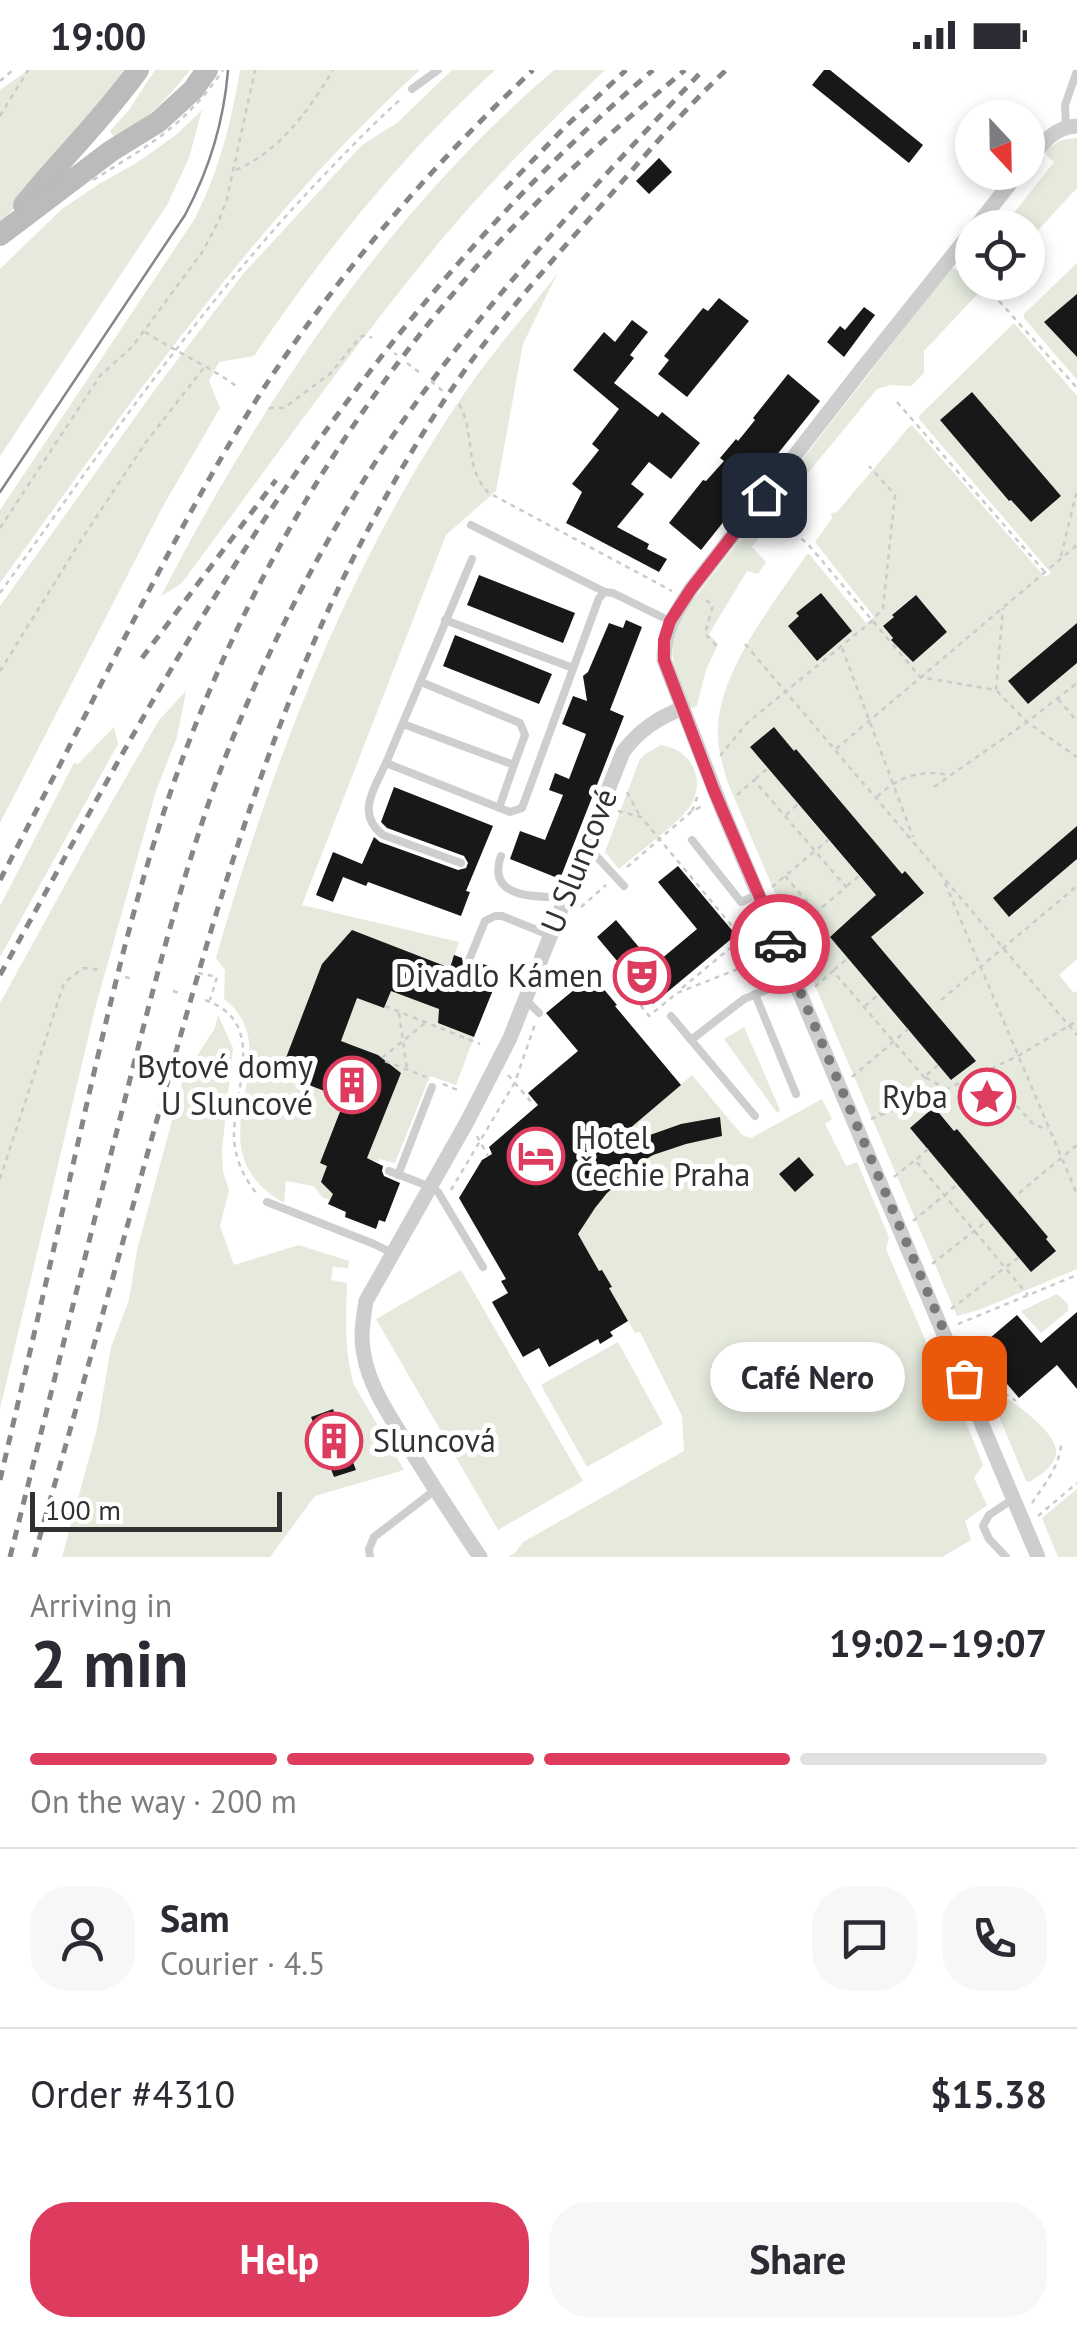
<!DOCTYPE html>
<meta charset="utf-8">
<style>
:root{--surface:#fff;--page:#f7f7f7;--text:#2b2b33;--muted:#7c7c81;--line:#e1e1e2;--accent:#de3c5e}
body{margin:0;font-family:"PT Sans",sans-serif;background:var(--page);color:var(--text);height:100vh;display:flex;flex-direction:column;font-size:38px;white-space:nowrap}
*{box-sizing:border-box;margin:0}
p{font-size:32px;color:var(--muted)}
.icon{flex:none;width:55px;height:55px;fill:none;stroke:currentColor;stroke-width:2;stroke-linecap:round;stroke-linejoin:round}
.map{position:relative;height:1487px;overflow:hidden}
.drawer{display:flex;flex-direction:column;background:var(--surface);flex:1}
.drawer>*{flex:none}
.needle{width:65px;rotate:158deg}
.buttons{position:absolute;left:955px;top:30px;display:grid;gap:20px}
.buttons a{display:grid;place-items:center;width:90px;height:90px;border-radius:50%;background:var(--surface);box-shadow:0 5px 15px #0003;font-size:50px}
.scale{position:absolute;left:30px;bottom:25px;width:252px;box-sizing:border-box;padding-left:10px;border:5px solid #313131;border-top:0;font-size:28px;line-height:35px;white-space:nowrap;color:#313131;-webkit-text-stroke:8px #fff;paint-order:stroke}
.pin{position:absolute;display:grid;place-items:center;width:85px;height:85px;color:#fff;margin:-42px;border-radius:20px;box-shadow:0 5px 15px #0006}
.courier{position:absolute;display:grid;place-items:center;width:100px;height:100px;margin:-50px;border:8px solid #de3c5e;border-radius:50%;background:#fff;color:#222;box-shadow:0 2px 12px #0007}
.bubble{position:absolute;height:70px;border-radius:35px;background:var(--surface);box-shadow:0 5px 15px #0003;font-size:32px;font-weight:700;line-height:70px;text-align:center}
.headline em{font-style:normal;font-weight:700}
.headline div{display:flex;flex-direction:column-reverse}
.headline{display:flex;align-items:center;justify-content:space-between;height:170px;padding:0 30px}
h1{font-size:65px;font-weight:700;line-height:75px}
.bar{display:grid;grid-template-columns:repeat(4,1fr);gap:15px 10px;align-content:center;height:120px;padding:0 30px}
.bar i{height:12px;border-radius:8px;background:var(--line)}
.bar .selected{background:var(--accent)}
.bar p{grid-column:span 4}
.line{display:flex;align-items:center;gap:25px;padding:0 30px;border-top:2px solid var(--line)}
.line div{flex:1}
.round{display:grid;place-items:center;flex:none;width:105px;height:105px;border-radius:40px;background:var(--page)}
.action{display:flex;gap:20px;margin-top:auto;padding:20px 30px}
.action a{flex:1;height:115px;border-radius:40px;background:var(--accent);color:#fff;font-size:40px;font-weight:700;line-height:115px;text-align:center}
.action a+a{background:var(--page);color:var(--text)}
.status{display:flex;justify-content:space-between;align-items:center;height:70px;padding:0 50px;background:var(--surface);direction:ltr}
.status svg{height:28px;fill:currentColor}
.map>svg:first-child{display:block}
.green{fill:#e5eadd;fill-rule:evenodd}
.building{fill:#181818}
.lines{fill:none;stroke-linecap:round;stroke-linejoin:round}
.path{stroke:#cbcbcb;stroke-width:2.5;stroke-dasharray:5 5;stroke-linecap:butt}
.service{stroke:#cecece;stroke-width:8}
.minor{stroke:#cecece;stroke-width:15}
.secondary{stroke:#bbb;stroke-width:22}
.tram{stroke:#868686;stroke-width:2.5}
.rail{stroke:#868686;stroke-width:5;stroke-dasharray:10 8;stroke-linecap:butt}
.path-bridge{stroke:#cbcbcb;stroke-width:2.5;stroke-dasharray:5 5;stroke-linecap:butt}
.done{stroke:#797979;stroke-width:10;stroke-dasharray:0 18}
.route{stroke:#de3c5e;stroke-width:12}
.labels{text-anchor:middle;stroke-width:10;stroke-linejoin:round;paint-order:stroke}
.street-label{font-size:32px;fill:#313131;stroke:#fff}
.poi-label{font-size:32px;fill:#313131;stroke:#fff;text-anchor:end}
</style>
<div class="status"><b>19:00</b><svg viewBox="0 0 49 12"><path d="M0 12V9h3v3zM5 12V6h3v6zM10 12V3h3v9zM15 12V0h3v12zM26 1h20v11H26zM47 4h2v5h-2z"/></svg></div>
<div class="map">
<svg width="1077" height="1487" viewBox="0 0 1077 1487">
<rect width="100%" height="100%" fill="#fff"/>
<g class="green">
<polygon points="28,0 123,0 115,15 0,155 0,20"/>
<path d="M155 0H190C168 28 147 51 114 67L110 61 129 40Z"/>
<path d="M240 0H420C255 150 130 334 0 513V440L194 150C219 102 231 53 240 0Z"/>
<path d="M452 0H495C403 84 323 183 254 286L219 292 209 311 220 338 162 438 0 753V536L159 314 243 204 362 75 397 53Z"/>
<path d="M554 0H605C548 54 492 109 442 169 350 280 267 399 181 514L161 526C261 332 387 143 554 0Z"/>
<polygon points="202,40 189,88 167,135 0,386 0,199 62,139 99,114 138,92 176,65"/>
<polygon points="1077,68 1077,118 1028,171 1028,158 1002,158 1054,92 1046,85 1047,79 1061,70"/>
<polygon points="1077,193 1077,225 1044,252 1077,287 1077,310 1024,248 1024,244"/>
<path d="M972 194V212L988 213 924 281V303L911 316 891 315 877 319 812 398 752 477 766 492 758 504 747 501 709 564 718 574 706 600 697 636 694 638 690 637C674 595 662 582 686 539L952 197 963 205Z"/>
<path d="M557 204 523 274 496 421 446 465 302 835 459 872 439 927 438 953 474 967 456 1015 430 1006 395 1093 380 1089 378 1092 351 1082 376 1158 345 1147 346 1142 328 1134 330 1130 322 1127 314 1116 286 1111 284 1133C185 1077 295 984 224 929L225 900 216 888C274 687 349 491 468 318 495 279 528 242 557 204ZM350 974 378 985 400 1004 326 1008Z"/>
<path d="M1013 254H1015L1077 326V553L1008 611 1028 634 1077 593V756L993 828 1010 847 1077 789V889L1059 905 1074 923 1077 921V1199L979 1240 957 1246 727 711C723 696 718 680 718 665 716 603 773 535 807 484H809L866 553 874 547 815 472 832 448 831 443 837 442 909 357 912 355 1045 507 1051 503 919 349V346ZM972 322 1061 426 1031 452 1011 430 1008 431 990 409 992 407 979 396 940 350ZM821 524 852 561 817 591 788 556 799 546 797 544ZM915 525 947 562 913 591 891 570 893 568 883 556 894 547 892 544ZM774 657 794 681 796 679 887 786 893 811 905 801 899 843 901 846 898 848 896 846 879 859 862 838 882 821 871 820 750 677ZM854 847 975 990 952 1010 831 867ZM934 1038 1048 1167 1046 1169 1055 1182 1032 1201 910 1058Z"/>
<polygon points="186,621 177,667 156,721 96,935 0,1339 0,933 86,777 159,650"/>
<polygon points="114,657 118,674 0,887 0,836 74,693 78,694"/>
<path d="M661 675C675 677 686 684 693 697 699 709 698 723 691 735 681 752 636 784 619 799L605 782 639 691 645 684Z"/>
<path d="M218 945 233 978 222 1080 223 1102 229 1120 220 1156 234 1195 299 1175 349 1191 348 1198 333 1197 331 1210 347 1213C346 1247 344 1281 354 1315L404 1400 315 1426 270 1487H62L97 1359 111 1277 129 1230 137 1180 184 1006 215 958ZM333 1339 348 1373 356 1400 334 1407 311 1347Z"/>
<polygon points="744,957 780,1040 777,1043 724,969"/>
<polygon points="692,1005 742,1065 751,1068 822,1029 832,1049 825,1054 846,1096 857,1092 889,1167 886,1179 949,1325 957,1330 983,1395 974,1408 987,1435 965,1451 971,1470 942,1487 508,1487 516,1482 523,1472 684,1381 682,1346 640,1262 635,1263 609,1218 611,1217 599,1201 553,1120 588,1094"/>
<polygon points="461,1200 583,1411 498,1460 376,1249"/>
<polygon points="1057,1224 1068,1234 1068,1241 1041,1263 1021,1241"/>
<polygon points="618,1272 663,1354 587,1397 541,1315"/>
<path d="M989 1317C1006 1326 1059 1362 1056 1383 1055 1396 1040 1405 1030 1412L1026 1411 987 1318Z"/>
<polygon points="1077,1419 1077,1487 1058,1487 1042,1448"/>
</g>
<g class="building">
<polygon points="824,0 830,0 923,75 909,93 812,15"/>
<polygon points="659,88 672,102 649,124 636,111"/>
<polygon points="1077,224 1077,287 1044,252"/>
<polygon points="719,228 749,251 687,327 658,304 669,290 664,286 703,238 708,241"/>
<polygon points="864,237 875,245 844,287 827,272 840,256 845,260"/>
<polygon points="632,250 648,262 630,285 634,288 614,313 658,347 662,342 700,373 671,409 649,392 631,414 644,424 617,457 649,474 647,479 667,489 659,502 566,453 582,422 572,414 599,380 592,374 619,339 573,300 604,262 615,272"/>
<polygon points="788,304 820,331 701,480 669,453 703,410 706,411 724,391 720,388 736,369 738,371 755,350 753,348"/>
<polygon points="972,322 1061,426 1031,452 1011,430 1009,431 940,350"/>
<polygon points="479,505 575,543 563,573 467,535"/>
<polygon points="821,523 852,561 817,591 788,556 799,546 796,543"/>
<polygon points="916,525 947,562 913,592 891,570 893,568 883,556 894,547 892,545"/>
<polygon points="626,550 642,557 610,640 624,646 560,809 510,789 520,761 545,770 563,725 549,720 555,703 569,709 586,664 562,654 573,626 587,631 583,606 588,602 609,553 623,558"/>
<polygon points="1077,553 1077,593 1028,634 1008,611"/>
<polygon points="455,565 552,604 539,634 443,596"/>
<polygon points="774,657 794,681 796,679 902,804 905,801 924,823 871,867 976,991 951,1010 830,867 876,825 750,677"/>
<polygon points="394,717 493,756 466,821 470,822 461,846 368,812 366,816 343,807 333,832 316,825 333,782 362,794 374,767 380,772 458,800 466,798 468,793 464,786 387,758 381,752"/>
<polygon points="1077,756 1077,789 1009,847 993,828"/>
<polygon points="678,796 736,865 653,934 597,867 616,850 654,895 697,859 658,812"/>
<polygon points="352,860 450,898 454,885 462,888 463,894 467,897 473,896 476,892 493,897 493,920 474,967 438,953 439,939 391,921 384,938 357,928 341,971 378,985 401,1003 367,1088 383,1096 382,1101 384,1106 400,1113 385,1152 379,1150 376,1159 345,1147 346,1142 328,1134 333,1124 321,1112 327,1096 320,1093 343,1034 325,1027 327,1022 291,1008 295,997 284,993 322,894"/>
<polygon points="592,905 617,935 615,936 681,1015 602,1082 681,1054 720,1047 722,1066 686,1074 653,1085 638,1094 623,1102 626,1107 607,1123 595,1138 578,1164 599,1201 602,1200 612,1217 609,1218 628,1251 610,1262 613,1266 600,1274 598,1269 549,1297 539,1278 523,1287 492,1232 508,1223 501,1211 506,1209 459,1128 482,1090 492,1084 489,1077 538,1035 528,1023 578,981 546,943"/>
<polygon points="934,1037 954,1061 957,1059 1048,1167 1046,1169 1056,1181 1031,1202 910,1058"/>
<polygon points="799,1087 814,1105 795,1122 779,1104"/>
<polygon points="1077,1242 1077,1319 1057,1295 1019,1328 977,1279 1017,1245 1041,1273"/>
<polygon points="333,1339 356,1400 334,1407 311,1347"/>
</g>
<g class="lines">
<g class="path">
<polyline points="0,11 13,0"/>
<polyline points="0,46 28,0"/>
<path d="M236 100C280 81 309 40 333 0"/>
<polyline points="999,231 1077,318"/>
<path d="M145 262C176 282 209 296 239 318"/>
<polyline points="394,283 397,285"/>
<polyline points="407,293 419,302"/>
<polyline points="431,311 444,322"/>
<polyline points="897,332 1044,501"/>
<path d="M459 334C476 363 463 398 489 423L672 521"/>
<polyline points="269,338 284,338 331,303 360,267 366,265 372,268"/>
<polyline points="0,458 100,306 132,277 203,181 219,150 227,129 255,0"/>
<polyline points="793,463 807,473 920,607 996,620 1003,538"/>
<polyline points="1061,486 1077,420"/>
<path d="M0 523C103 378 203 231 326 103 351 77 375 52 402 28"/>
<polyline points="706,530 713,535 705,564 718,577"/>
<polyline points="745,574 1077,965"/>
<polyline points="842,578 913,767"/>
<polyline points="0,601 83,467 146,372 206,295"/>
<polyline points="997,621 1027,652 1077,687"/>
<polyline points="1058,629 1077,651"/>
<polyline points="836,679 1077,475"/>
<polyline points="720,686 747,653 872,551 883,538 895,425 869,396"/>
<polyline points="755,709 768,698"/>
<polyline points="934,717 950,706"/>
<polyline points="627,722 640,746"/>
<polyline points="737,725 754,710 846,817 794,861"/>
<path d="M877 727C900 705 920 700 951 705L1027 652 1077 613"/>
<polyline points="618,741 641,747 742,868 764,881"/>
<polyline points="692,741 698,725"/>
<polyline points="786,745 798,734"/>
<polyline points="627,797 691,742 702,736"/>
<polyline points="785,806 815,841"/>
<polyline points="945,813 1077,1124"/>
<polyline points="847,816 859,806"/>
<polyline points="772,817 828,770"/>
<polyline points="581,837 606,815"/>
<polyline points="556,900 571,918"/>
<polyline points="834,900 848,888"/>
<polyline points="198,903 217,907 210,930"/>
<polyline points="125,907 133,909"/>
<polyline points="815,917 833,901 924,1007 879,1044"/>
<polyline points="682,918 741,869"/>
<polyline points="628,920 649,946 677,923 766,888"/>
<polyline points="173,921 183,924"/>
<path d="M205 930C269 952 233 1019 234 1068 235 1089 244 1109 258 1125"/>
<polyline points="941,930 1077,816"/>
<polyline points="385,936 480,974"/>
<polyline points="865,936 879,924"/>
<polyline points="399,943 407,999"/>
<polyline points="382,988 425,953"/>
<polyline points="385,991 426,1007"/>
<polyline points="938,995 924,1007 945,1018"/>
<polyline points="508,1005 533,1034"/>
<polyline points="977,1005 1014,1033 1034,1055 1048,1059"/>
<polyline points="852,1007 908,959"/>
<polyline points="443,1014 460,1021"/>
<polyline points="871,1049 947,1019 1018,986 1077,951"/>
<polyline points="477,1066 488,1086"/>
<polyline points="917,1089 928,1079"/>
<polyline points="894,1107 915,1090 1028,1225"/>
<polyline points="0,1109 64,913 83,898 102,900"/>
<polyline points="451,1120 515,1012 535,954"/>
<polyline points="1019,1123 1077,1075"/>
<polyline points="913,1151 958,1114"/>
<polyline points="932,1194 988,1150"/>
<polyline points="951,1239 1019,1187"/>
<polyline points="958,1254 1077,1205"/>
<polyline points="979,1307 1016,1331"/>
<path d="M1032 1433C1044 1415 1060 1396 1061 1374"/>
<polyline points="1038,1446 1077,1413"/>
</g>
<g class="service">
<polyline points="412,19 438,0"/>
<polyline points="1066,57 1065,35 1077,1"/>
<polyline points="471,455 605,522"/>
<polyline points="472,489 386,693 510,742 522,738 599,528 605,522 613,523 670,551"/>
<polyline points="445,550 573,598"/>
<polyline points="403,654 514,695 525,665 520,653 421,612"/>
<path d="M386 693C375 717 355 744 383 765L461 793"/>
<polyline points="499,738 514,695"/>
<polyline points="692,770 741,832 759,824"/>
<polyline points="586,775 624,816"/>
<path d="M501 786C486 829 537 827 564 827"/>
<polyline points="469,890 485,851 495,846 502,846 549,865"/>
<polyline points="755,924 796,1024"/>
<polyline points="525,929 539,943"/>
<polyline points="671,946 691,970"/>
<polyline points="755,1046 691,970 744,929 794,909"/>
<polyline points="389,1101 431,1117 438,1122 483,1197"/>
<polyline points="398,1105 432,1017"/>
<polyline points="267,1132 374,1174 392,1183"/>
<polyline points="370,1487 369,1479 374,1467 435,1420"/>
<polyline points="1006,1487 989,1469 983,1456 989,1445 1013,1429"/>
</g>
<g class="minor">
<path d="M1028 92C1041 75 1053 57 1077 56"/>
<polyline points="975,158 1019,102"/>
<path d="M972 161 862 299 691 519C675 543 664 561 664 590L722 739 1038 1487"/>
<path d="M480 1487C455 1450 431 1413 408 1376 391 1347 370 1319 364 1285 360 1267 363 1250 366 1231L468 1050 510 968 623 682C639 660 658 648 683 638"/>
</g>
<g class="secondary">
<path d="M24 135C61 89 104 48 138 0"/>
<polyline points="0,165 111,81 158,52 193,20 207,0"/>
</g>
<path class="tram" d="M0 422 185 145C209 100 224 51 228 0"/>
<g class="rail">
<polyline points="505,119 565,57 626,0"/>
<polyline points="142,588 276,410"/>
<path d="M0 810C35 743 70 676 104 608 157 505 209 401 273 304 348 193 435 92 533 0"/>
<path d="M0 905C53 810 104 714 159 620 292 390 450 173 653 0"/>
<path d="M0 1410C30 1282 60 1153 89 1024 116 909 143 793 185 682 265 469 393 270 558 112 599 73 642 36 685 0"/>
<path d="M10 1487C44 1351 78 1215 112 1080 142 963 170 846 209 732 244 631 290 534 344 443 441 277 573 139 703 0"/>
<path d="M34 1487C80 1326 125 1164 170 1003 223 814 278 627 371 454 397 405 426 356 458 310 502 246 555 187 607 129 645 85 684 40 726 0"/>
</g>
<path class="path-bridge" d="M93 110C149 75 185 56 223 0"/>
</g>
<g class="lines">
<polyline class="done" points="780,874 964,1308"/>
<polyline class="route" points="764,425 691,519 670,551 664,570 664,590 714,721 780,874"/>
</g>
<defs>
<g id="theatre-ring" transform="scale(2.875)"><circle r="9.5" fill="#fff" stroke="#de3c5e" stroke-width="1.5"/><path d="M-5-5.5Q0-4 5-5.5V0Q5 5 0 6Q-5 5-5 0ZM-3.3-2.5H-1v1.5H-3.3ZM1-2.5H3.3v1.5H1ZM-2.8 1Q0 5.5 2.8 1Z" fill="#de3c5e"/></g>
<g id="building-ring" transform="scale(2.875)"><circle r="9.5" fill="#fff" stroke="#de3c5e" stroke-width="1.5"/><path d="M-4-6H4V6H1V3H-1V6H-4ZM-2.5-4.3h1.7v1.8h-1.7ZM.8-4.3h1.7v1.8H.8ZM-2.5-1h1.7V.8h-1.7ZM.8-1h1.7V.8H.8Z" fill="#de3c5e"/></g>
<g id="sight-ring" transform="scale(2.875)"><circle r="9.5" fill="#fff" stroke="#de3c5e" stroke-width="1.5"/><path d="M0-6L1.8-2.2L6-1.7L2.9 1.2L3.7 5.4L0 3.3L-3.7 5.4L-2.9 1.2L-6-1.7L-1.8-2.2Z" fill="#de3c5e"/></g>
<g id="hotel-ring" transform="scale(2.875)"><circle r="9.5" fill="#fff" stroke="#de3c5e" stroke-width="1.5"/><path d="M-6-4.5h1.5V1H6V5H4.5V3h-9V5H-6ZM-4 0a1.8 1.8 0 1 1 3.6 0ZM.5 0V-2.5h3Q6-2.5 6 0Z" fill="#de3c5e"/></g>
</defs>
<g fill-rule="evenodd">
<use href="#theatre-ring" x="642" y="906"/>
<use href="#building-ring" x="352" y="1015"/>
<use href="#sight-ring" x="987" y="1027"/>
<use href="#hotel-ring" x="536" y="1086"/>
<use href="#building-ring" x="334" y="1371"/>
</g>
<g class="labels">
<g class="street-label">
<text transform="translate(579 791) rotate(-68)" y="11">U Sluncové</text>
</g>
<g class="poi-label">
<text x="603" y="917">Divadlo Kámen</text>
<text x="313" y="1008">Bytové domy<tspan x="313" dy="37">U Sluncové</tspan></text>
<text x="948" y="1038">Ryba</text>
<text x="575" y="1079" text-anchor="start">Hotel<tspan x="575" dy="37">Čechie Praha</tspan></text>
<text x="373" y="1382" text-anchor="start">Sluncová</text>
</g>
</g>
</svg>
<div class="buttons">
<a><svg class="needle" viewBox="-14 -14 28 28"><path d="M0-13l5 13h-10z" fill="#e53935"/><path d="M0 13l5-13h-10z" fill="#7c7c81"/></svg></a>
<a><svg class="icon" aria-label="locate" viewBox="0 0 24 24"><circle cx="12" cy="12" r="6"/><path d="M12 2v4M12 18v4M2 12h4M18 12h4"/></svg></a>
</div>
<div class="scale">100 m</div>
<div class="pin" style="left:964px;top:1308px;background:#ea580c"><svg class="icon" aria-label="bag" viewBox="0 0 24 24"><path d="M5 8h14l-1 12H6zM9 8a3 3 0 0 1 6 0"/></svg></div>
<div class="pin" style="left:764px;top:425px;background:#1f2937"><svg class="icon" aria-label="home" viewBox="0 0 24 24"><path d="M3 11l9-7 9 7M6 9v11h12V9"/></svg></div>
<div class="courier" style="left:780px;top:874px"><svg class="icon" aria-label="car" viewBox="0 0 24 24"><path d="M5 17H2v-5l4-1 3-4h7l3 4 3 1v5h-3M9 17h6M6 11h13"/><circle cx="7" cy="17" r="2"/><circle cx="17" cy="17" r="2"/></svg></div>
<div class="bubble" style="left:710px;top:1272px;width:195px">Café Nero</div>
</div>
<section class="drawer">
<div class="headline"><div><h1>2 min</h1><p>Arriving in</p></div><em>19:02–19:07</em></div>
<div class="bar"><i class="selected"></i><i class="selected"></i><i class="selected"></i><i></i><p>On the way · 200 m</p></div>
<div class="line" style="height:180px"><a class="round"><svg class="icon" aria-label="person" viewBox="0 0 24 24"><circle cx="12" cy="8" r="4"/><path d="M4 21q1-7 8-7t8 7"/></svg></a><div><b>Sam</b><p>Courier · 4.5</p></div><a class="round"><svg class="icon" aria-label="chat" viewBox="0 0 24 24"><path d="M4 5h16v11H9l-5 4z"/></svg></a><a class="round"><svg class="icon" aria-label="phone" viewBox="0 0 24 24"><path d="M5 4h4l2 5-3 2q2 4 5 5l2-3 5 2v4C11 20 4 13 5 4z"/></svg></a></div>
<div class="line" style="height:130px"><div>Order #4310</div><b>$15.38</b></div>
<div class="action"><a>Help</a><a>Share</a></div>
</section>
